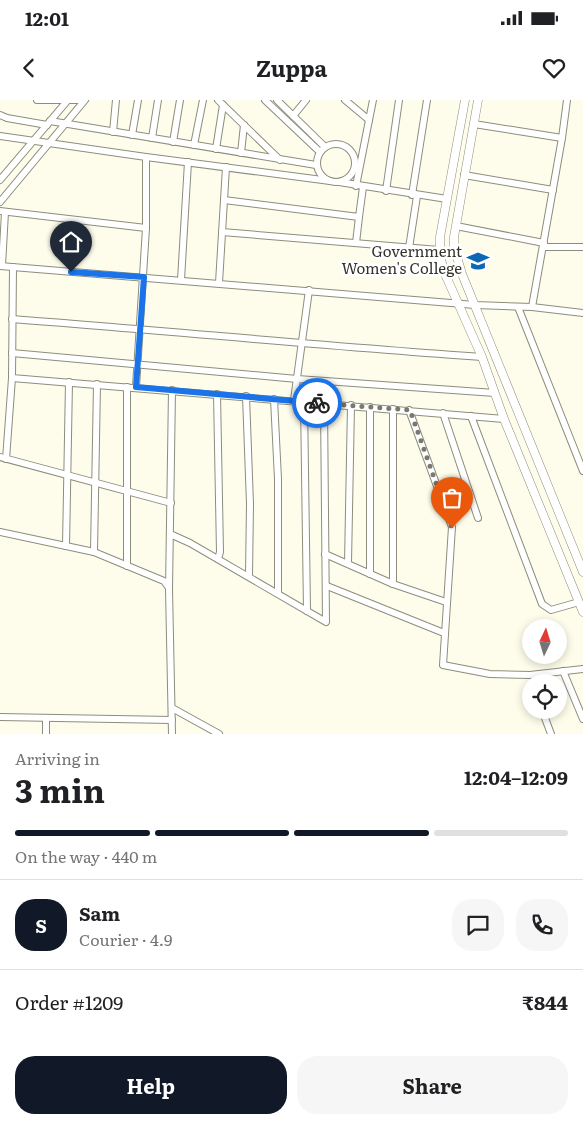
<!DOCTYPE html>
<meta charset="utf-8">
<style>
:root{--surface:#fff;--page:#f6f6f6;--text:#202124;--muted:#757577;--line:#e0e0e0;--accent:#111827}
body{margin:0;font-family:Literata,serif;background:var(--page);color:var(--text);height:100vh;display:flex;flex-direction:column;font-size:19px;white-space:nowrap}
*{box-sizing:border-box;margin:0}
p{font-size:16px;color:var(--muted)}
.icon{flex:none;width:28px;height:28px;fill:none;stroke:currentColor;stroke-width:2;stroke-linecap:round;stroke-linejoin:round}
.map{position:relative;height:634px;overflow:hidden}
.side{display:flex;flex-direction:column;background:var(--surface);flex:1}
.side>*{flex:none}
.needle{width:32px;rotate:4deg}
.fabs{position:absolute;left:522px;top:519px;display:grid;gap:10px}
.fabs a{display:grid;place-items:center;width:45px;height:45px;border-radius:50%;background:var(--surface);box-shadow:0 2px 8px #0003;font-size:25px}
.pin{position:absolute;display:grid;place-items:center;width:42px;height:42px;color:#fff;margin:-51px -21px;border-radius:50% 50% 50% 0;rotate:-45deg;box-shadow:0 0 5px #0007}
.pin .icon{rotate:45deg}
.courier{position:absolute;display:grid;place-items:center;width:50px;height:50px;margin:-25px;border:4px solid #1a73e8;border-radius:50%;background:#fff;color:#222;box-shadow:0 1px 6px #0007}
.summary em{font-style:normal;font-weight:700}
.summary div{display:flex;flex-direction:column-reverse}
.summary{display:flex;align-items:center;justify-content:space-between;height:85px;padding:0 15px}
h1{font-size:32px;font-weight:700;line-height:38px}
.bar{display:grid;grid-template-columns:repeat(4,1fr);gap:8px 5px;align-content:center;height:60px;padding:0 15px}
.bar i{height:6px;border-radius:4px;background:var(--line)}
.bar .current{background:var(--accent)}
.bar p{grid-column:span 4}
.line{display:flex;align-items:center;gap:12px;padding:0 15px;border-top:1px solid var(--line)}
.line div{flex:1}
.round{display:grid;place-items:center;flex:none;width:52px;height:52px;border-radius:20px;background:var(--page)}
.action{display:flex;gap:10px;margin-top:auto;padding:10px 15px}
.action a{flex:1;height:58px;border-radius:20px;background:var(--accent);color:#fff;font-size:20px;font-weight:700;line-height:58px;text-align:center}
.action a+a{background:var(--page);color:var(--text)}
.status{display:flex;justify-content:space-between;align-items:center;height:35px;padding:0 25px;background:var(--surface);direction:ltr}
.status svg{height:14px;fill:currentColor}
header{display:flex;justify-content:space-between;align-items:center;height:65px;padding:0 15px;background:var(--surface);font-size:22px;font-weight:700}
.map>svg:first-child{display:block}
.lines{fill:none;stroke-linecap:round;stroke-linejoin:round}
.minor-casing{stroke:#8d8d7d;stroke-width:8}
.tertiary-casing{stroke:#8d8d7d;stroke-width:9}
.minor{stroke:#fff;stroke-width:6}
.tertiary{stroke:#fff;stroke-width:8}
.done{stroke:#7a796f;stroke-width:5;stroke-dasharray:0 9}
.route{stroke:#1a73e8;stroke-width:6}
.labels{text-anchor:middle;stroke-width:5;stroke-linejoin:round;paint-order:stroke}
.poi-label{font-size:15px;fill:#33322c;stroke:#fff;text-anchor:end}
</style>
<div class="status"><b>12:01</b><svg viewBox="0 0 49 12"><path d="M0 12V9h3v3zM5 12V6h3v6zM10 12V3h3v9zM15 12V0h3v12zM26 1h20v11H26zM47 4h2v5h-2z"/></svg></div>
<header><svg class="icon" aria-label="back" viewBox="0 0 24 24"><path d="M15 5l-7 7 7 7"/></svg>Zuppa<svg class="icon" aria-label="heart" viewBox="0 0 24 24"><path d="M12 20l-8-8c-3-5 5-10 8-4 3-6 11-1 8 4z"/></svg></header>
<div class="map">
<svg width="583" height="634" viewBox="0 0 583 634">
<rect width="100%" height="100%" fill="#fefdeb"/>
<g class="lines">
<g class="minor-casing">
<g id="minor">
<polyline points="37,0 84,0"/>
<polyline points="218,0 280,60"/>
<polyline points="265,0 320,52"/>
<polyline points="277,0 325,47"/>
<polyline points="345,0 369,20"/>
<polyline points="0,15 7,18 47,25"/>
<polyline points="293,16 306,0"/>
<polyline points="50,21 316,65"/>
<polyline points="474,24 562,38"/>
<polyline points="113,32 116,0"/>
<polyline points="132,35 138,0"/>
<polyline points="0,36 146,57 146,128 136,287"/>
<polyline points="152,38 158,0"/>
<polyline points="173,42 180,0"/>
<circle cx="336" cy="63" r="19"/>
<polyline points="194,45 203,0"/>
<polyline points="216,49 223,5"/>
<polyline points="241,53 244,25"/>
<polyline points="146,57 330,81"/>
<polyline points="464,75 553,90"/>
<polyline points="0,80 68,0"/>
<polyline points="339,82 447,99"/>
<polyline points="356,86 373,0"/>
<polyline points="386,91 399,0"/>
<polyline points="412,95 427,0"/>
<polyline points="224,100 359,117 363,87"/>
<polyline points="0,102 85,0"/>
<polyline points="0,111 146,128"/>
<polyline points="456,126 544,143"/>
<polyline points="222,132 439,150"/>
<polyline points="356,143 359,117"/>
<polyline points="543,147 583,147"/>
<polyline points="409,148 417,96"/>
<polyline points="0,166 475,205 532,207 583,213"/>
<polyline points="2,166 5,112"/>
<polyline points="13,167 12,278 504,319"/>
<polyline points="181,180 188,62"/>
<polyline points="219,183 226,67"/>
<polyline points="518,207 583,371"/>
<polyline points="532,207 562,38 567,0"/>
<path d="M12 219C169 231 325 246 482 257"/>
<polyline points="12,253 297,279 495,293"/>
<polyline points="127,287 127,466"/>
<polyline points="172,290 169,489 172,634"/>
<polyline points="217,294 220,452 218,459"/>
<polyline points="246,296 250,404 249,476"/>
<polyline points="274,299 278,379 278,493"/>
<polyline points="294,300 309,190"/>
<polyline points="304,301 307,511"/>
<polyline points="370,307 370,474"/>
<polyline points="409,310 452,427 443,565 490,574 530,575 583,569"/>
<polyline points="443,313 478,418"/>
<polyline points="471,316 542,504 551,510 579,502"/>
<polyline points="0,357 171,403"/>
<polyline points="6,359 12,278"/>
<polyline points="0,432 94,452 164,481 169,488"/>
<polyline points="170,434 190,443 326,522 324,303"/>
<polyline points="66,446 69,282"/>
<polyline points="94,452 97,284"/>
<polyline points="325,454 393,484 446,502"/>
<polyline points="348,463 351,305"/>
<polyline points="393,484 393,309"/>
<polyline points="327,486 444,533"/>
<polyline points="563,571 583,619"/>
<polyline points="172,608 219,634"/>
<polyline points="542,610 551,634"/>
<polyline points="0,617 172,620"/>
<polyline points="46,618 46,634"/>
</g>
</g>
<g class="tertiary-casing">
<g id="tertiary">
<polyline points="465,0 440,137 440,156 445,174 482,257 504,319 583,512"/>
<polyline points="478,0 454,137 454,147 462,174 583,472"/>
</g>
</g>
<use href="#minor" class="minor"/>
<use href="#tertiary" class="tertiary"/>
</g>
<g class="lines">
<polyline class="done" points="317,303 410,310 452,428"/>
<polyline class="route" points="71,172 144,177 136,287 317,303"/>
</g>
<defs>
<g id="university-bare" transform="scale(1.725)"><path d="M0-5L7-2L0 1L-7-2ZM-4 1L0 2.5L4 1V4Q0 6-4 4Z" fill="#0c68b5" stroke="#fff" stroke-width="2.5" paint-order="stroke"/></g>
</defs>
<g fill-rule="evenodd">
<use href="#university-bare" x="478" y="161"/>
</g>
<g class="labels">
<g class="poi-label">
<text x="462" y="157">Government<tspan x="462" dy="17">Women's College</tspan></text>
</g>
</g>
</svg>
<div class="fabs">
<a><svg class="needle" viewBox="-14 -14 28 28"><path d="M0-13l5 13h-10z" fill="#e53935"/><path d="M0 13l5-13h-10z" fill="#757577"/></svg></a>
<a><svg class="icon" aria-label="locate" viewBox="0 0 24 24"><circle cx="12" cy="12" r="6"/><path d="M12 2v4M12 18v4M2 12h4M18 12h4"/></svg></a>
</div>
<div class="pin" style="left:452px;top:428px;background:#ea580c"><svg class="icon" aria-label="bag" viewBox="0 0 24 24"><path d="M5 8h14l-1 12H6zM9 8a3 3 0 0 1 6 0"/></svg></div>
<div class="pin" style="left:71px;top:172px;background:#1f2937"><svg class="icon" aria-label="home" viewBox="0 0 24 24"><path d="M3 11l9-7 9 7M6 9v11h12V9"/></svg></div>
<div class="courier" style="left:317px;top:303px"><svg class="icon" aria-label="bike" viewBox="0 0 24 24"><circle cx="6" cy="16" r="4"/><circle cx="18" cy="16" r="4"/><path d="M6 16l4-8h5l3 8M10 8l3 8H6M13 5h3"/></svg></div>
</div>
<section class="side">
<div class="summary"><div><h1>3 min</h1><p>Arriving in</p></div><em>12:04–12:09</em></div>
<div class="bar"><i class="current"></i><i class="current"></i><i class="current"></i><i></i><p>On the way · 440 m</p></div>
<div class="line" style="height:90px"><b class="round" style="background:var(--accent);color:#fff">S</b><div><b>Sam</b><p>Courier · 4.9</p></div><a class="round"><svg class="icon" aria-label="chat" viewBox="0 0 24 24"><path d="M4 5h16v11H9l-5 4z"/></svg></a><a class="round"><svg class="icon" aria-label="phone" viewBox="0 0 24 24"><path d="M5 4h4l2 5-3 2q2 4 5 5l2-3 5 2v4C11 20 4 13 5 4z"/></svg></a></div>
<div class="line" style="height:65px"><div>Order #1209</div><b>₹844</b></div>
<div class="action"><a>Help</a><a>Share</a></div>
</section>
